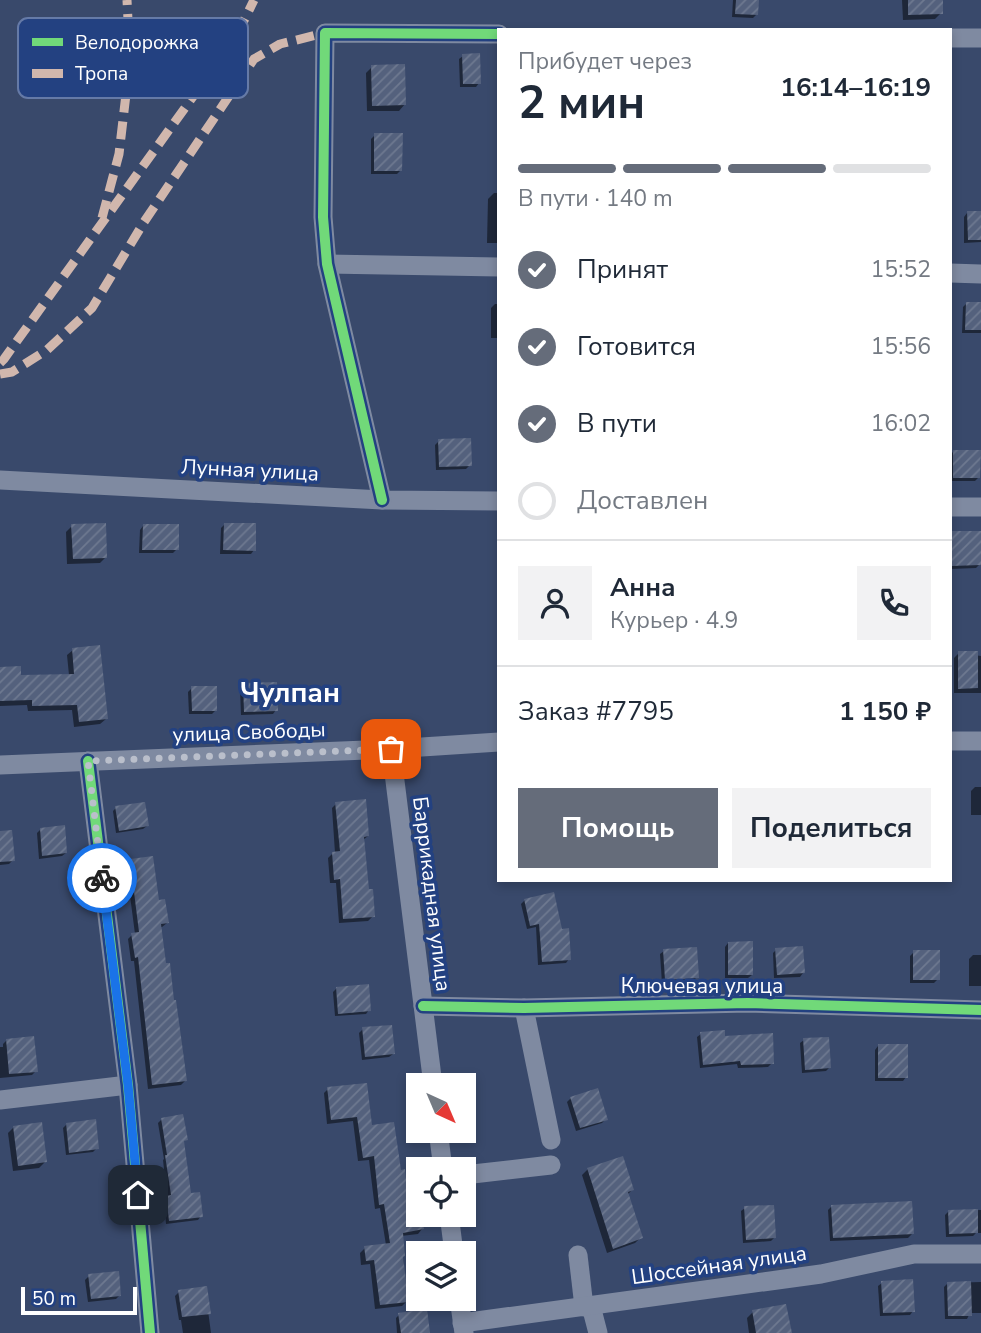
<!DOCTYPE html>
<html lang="ru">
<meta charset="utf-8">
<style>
:root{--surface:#fff;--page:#f2f2f3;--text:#1f2937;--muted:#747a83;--line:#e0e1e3;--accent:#656c7a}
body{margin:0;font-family:"Nunito Sans",sans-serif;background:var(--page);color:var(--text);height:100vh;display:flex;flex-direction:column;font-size:26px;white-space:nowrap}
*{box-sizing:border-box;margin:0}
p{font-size:23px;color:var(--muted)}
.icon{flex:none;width:38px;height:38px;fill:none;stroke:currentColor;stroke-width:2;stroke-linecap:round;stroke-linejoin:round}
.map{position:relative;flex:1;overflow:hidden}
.details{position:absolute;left:497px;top:28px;width:455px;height:854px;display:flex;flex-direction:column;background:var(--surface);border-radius:0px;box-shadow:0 4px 10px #0003}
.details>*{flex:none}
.needle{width:46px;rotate:136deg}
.tools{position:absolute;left:406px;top:1073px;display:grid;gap:14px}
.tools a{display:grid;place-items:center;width:70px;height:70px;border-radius:0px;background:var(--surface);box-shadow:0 4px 10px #0003;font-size:35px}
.scale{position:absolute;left:21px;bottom:18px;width:116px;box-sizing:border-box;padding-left:7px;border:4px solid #fff;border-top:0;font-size:19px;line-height:24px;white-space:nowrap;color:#fff;-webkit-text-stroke:5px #234181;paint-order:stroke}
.pin{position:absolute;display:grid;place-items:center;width:60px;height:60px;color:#fff;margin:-30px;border-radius:14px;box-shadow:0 4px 10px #0006}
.courier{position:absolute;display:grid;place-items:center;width:70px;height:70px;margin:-35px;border:5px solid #1a73e8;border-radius:50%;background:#fff;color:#222;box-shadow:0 2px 9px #0007}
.headline em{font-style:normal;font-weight:700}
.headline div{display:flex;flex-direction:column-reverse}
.headline{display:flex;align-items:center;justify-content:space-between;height:119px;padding:0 21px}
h1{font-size:46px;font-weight:700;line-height:52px}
.bar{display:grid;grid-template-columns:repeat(4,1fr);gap:10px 7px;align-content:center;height:84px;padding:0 21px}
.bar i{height:9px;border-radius:5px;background:var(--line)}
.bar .active{background:var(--accent)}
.bar p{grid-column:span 4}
.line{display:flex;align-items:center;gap:18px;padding:0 21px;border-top:2px solid var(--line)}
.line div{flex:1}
.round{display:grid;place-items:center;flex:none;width:74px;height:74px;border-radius:0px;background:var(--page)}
ol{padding:0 21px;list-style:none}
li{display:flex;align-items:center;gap:21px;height:77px}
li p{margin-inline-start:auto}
li .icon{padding:7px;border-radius:50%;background:var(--accent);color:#fff;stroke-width:4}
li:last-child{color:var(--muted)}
li i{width:38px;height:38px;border:4px solid var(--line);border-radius:50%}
.primary-button{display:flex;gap:14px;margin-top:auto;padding:14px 21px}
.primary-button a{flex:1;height:80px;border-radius:0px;background:var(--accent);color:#fff;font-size:28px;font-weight:700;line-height:80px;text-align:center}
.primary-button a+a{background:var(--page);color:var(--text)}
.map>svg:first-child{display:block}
.shadow{fill:#0007}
.building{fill:url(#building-hatch)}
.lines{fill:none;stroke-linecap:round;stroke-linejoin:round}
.minor{stroke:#7f8aa1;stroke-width:19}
.quiet{stroke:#d1b7ad;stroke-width:9;stroke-dasharray:18 9;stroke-linecap:butt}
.cycleway-casing{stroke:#234181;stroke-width:15}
.cycleway{stroke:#71d979;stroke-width:10}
.done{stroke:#babfcb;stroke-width:7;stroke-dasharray:0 12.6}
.route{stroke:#1a73e8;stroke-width:9}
.labels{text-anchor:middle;stroke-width:7;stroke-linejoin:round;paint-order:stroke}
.street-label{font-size:21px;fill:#fff;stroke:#234181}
.district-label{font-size:28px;font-weight:bold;fill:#fff;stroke:#234181}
.key{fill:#234181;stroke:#657aa7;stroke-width:2}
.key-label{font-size:19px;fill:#fff}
</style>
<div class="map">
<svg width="981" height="1333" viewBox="0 0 981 1333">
<defs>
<pattern id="building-hatch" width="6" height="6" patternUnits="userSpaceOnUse" patternTransform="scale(1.75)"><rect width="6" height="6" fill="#54617d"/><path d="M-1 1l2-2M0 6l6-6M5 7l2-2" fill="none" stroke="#6e7990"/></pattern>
</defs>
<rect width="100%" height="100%" fill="#39496b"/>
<g class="shadow">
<polygon points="733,0 757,0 757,14 753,18 732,17"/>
<polygon points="902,0 941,0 941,13 935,19 903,20"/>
<polygon points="463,56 479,83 476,87 460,87 459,59"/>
<polygon points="372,67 405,104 399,111 367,111 366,73"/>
<polygon points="375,135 401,170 397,174 371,174 371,139"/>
<polygon points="494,193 499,193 499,243 487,243 488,199"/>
<polygon points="981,212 981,242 964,243 964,217 967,213"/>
<polygon points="495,304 499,304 499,338 491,338 491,308"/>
<polygon points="966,304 981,304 981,333 962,333 963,307"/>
<polygon points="439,441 470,465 466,469 436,470 435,445"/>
<polygon points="954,451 979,477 975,481 950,481 950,455"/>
<polygon points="224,525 254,550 251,554 220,554 221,528"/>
<polygon points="72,526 106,557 100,563 67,564 66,532"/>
<polygon points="143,526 177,549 173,553 139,553 140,530"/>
<polygon points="952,533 979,565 976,568 950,569 950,535"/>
<polygon points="73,650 106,719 100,724 74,727 72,710 28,711 27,705 0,706 0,668 20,677 69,675 67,655"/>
<polygon points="959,653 981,656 981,693 954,693 954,658"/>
<polygon points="244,685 276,710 273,714 241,715 240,688"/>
<polygon points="192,688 216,710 212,714 189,714 188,692"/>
<polygon points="975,787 981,787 981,815 971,815 971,791"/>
<polygon points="336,804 368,836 363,840 367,891 373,916 368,921 339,923 336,883 330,883 328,858 333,853 335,853 332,808"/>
<polygon points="116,808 147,826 143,829 116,833 113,811"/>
<polygon points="40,830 66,853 62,856 39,859 37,833"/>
<polygon points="0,833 13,860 9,864 0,865"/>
<polygon points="124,862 158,902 167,923 162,927 159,927 185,1081 181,1085 148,1089 134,961 131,961 128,939 132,935 135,934 129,888 123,889 120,866"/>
<polygon points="525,900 569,959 566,963 538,965 536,927 527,929 521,904"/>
<polygon points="728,943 752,975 748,978 725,978 725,947"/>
<polygon points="776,950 803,973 800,977 774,978 773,953"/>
<polygon points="664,951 697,977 693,981 662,983 660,954"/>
<polygon points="914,952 938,979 934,983 910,983 910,956"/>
<polygon points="973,955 981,955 981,986 969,986 969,959"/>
<polygon points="337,988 369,1010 366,1014 335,1016 333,992"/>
<polygon points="363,1029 393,1054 389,1057 362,1060 359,1033"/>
<polygon points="701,1034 724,1038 772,1063 768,1067 738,1068 737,1064 700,1068 697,1037"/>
<polygon points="7,1040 36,1071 32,1075 0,1078 0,1047 3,1047 3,1044"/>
<polygon points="804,1040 829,1068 826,1071 802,1073 800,1043"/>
<polygon points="878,1046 906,1077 903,1081 875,1081 875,1050"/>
<polygon points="328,1089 370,1127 408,1211 418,1210 422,1229 418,1234 401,1236 407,1301 402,1306 375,1309 370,1264 361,1265 360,1253 365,1248 386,1245 380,1208 375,1209 369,1160 358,1161 353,1121 327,1124 324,1093"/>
<polygon points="571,1098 606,1119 602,1123 576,1131 567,1102"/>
<polygon points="162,1119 186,1139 182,1143 189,1195 201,1216 198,1220 166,1224 164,1201 167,1197 163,1160 164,1159 158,1123"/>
<polygon points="67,1124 97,1148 93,1152 66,1155 63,1128"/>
<polygon points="14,1127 45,1162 39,1168 13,1171 8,1133"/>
<polygon points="588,1169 632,1190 627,1195 641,1237 635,1243 607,1253 582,1175"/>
<polygon points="832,1206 912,1234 908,1238 830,1241 828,1210"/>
<polygon points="745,1208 774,1238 771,1241 743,1243 741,1211"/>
<polygon points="981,1210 981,1233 976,1233 973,1236 946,1237 945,1215 949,1211"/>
<polygon points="89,1276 120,1295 116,1299 88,1302 85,1280"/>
<polygon points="981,1282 981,1313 970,1313 967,1319 945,1319 944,1287 948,1283"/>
<polygon points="882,1283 913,1311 910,1315 880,1316 878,1286"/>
<polygon points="205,1288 211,1333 183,1333 181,1320 179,1320 175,1296 179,1292"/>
<polygon points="753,1312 790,1333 749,1333 747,1318"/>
<polygon points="399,1315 429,1333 397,1333 396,1318"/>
</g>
<g class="building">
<polygon points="736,0 759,0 758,15 735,14"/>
<polygon points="908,0 943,0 943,14 908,15"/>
<polygon points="480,53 481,84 463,84 462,54"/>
<polygon points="405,64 406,105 372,106 371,65"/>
<polygon points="374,133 403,133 402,171 374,171"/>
<polygon points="967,211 981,211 981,240 968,240"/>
<polygon points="966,302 981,302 981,330 965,330"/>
<polygon points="471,438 472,466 439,467 438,439"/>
<polygon points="953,450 981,450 980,478 953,478"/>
<polygon points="106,523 107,558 73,559 71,524"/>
<polygon points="224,523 256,523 256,551 223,550"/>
<polygon points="143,524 179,524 179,550 142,550"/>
<polygon points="951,531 981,531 981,565 952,566"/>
<polygon points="100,645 108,719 79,722 77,705 32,706 32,700 0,701 0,667 21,666 21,675 74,674 72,648"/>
<polygon points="958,651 978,651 978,688 958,689"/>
<polygon points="277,682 278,711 244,712 243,683"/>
<polygon points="191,686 217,686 217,711 192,711"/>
<polygon points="366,799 369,836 364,837 369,889 373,889 375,917 343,919 340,879 334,880 332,852 340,851 335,802"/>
<polygon points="145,802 149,826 119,831 115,806"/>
<polygon points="65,825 67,853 42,856 40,828"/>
<polygon points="12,830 15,861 0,862 0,831"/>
<polygon points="153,856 159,900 165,899 169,923 161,924 166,963 170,963 174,1000 176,1000 187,1081 152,1085 138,957 135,958 131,933 139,932 133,884 127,885 123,860"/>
<polygon points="554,892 562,929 569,928 571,960 542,962 539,924 530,926 524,899"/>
<polygon points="753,941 753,975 728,975 728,942"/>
<polygon points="803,946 805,973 777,975 775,948"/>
<polygon points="697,947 699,978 665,980 663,949"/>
<rect x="913" y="950" width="27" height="30"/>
<polygon points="369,984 371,1011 338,1014 336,987"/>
<polygon points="392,1025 395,1054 365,1057 362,1027"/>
<polygon points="725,1030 725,1036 773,1033 774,1064 741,1065 740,1061 703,1065 700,1032"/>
<polygon points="34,1036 38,1072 9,1074 6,1039"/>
<polygon points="829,1037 831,1068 805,1070 803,1038"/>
<rect x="878" y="1044" width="30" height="34"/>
<polygon points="367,1083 372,1125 394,1122 401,1170 405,1169 409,1209 418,1208 418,1214 422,1214 424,1229 403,1233 405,1256 403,1257 409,1302 380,1305 374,1260 366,1261 364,1246 390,1243 384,1204 379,1205 374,1156 363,1158 357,1117 331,1120 327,1087"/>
<polygon points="598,1088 608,1120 580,1128 570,1097"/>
<polygon points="183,1114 188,1140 184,1141 191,1193 200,1192 203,1217 169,1221 166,1196 171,1195 165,1155 167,1155 161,1118"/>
<polygon points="96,1119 99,1149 69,1153 66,1123"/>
<polygon points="42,1122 47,1162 18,1166 13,1126"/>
<polygon points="623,1156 634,1190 628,1192 643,1238 613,1249 587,1168"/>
<polygon points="912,1201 914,1234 833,1238 831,1205"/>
<polygon points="774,1205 776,1238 746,1240 744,1206"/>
<polygon points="978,1209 978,1233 949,1234 948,1210"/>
<polygon points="119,1271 121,1296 91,1299 88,1274"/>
<polygon points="913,1279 915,1312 883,1313 881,1281"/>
<polygon points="971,1281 972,1316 948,1316 947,1282"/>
<polygon points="207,1286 211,1314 182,1317 178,1290"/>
<polygon points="786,1304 792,1333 756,1333 752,1310"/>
<polygon points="427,1309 430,1333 401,1333 398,1313"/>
</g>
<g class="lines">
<g class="minor">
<polyline points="950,38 981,38"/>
<polyline points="327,264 499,267"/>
<polyline points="950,273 981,274"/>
<polyline points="0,480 382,500 499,501"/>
<polyline points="382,500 327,264 323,217 325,33 499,34"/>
<polyline points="950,507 981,507"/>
<polyline points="950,741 981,741"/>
<polyline points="391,749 433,1085"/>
<polyline points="88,761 128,1085 150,1333"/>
<polyline points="0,765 391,749 499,742"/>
<polyline points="423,1006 524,1008 748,1003 981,1010"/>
<polyline points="524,1008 551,1140"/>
<polyline points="0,1100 128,1085"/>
<polyline points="438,1130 443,1169"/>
<polyline points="464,1175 551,1165"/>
<polyline points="449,1214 454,1253"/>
<polyline points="578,1255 584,1307"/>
<polyline points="459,1298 464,1333"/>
<polyline points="591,1306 598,1333"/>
<polyline points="462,1323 821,1274 914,1254 981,1254"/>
</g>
<g class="quiet">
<polyline points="102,218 119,154 130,60 127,0"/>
<polyline points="0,363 4,359 236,37 254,0"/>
<polyline points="0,374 12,372 47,350 92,308 144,222 254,59 280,44 325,33"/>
</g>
<g class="cycleway-casing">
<g id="cycleway">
<polyline points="382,500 327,264 323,217 325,33 499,34"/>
<polyline points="88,761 128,1085 150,1333"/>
<polyline points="423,1006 524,1008 748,1003 981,1010"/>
</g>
</g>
<use href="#cycleway" class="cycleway"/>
</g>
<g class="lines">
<polyline class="done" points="102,878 88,761 391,749"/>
<polyline class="route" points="102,878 128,1085 138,1195"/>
</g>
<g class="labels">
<g class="street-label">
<text transform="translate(250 470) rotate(3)" y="7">Лунная улица</text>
<text transform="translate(249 732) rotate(-2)" y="7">улица Свободы</text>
<text transform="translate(432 894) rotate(83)" y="7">Баррикадная улица</text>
<text x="702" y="993">Ключевая улица</text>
<text transform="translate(719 1265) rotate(-8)" y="7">Шоссейная улица</text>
</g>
<g class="district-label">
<text x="290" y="702">Чулпан</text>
</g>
</g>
<rect x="18" y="18" width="230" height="80" rx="10" class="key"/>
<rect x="32" y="38" width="31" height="8" fill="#71d979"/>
<rect x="32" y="69" width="31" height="9" fill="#d1b7ad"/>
<g class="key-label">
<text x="75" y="49">Велодорожка</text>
<text x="75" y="80">Тропа</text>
</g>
</svg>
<div class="tools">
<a><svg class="needle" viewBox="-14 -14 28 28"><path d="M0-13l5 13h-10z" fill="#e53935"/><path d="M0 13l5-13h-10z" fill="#747a83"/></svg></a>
<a><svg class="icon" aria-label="locate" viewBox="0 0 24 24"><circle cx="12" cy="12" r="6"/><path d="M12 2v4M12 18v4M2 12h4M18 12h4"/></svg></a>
<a><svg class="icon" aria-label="layers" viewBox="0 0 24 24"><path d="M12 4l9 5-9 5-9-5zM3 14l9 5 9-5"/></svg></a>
</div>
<div class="scale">50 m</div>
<div class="pin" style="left:391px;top:749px;background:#ea580c"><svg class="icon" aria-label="bag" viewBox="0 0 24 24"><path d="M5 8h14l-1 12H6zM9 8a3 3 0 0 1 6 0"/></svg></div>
<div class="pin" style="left:138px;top:1195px;background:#1f2937"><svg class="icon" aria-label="home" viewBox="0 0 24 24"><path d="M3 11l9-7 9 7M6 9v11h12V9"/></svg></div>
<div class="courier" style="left:102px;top:878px"><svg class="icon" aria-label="bike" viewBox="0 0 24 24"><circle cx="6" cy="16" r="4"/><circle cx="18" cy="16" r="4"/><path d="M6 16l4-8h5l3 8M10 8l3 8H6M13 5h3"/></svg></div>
<section class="details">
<div class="headline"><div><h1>2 мин</h1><p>Прибудет через</p></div><em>16:14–16:19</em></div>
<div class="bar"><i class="active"></i><i class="active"></i><i class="active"></i><i></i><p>В пути · 140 m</p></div>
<ol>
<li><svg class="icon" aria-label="check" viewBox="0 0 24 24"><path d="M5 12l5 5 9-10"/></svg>Принят<p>15:52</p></li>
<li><svg class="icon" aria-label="check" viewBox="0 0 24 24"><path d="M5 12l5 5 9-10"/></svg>Готовится<p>15:56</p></li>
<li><svg class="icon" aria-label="check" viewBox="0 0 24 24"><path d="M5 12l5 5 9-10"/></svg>В пути<p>16:02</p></li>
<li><i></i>Доставлен</li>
</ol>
<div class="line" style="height:126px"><a class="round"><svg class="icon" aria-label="person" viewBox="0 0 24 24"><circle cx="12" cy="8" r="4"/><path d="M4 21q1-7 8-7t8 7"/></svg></a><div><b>Анна</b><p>Курьер · 4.9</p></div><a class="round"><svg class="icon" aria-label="phone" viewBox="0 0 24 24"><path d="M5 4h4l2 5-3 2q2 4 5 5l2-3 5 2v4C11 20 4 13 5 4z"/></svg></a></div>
<div class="line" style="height:91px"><div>Заказ #7795</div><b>1 150 ₽</b></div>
<div class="primary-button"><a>Помощь</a><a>Поделиться</a></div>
</section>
</div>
